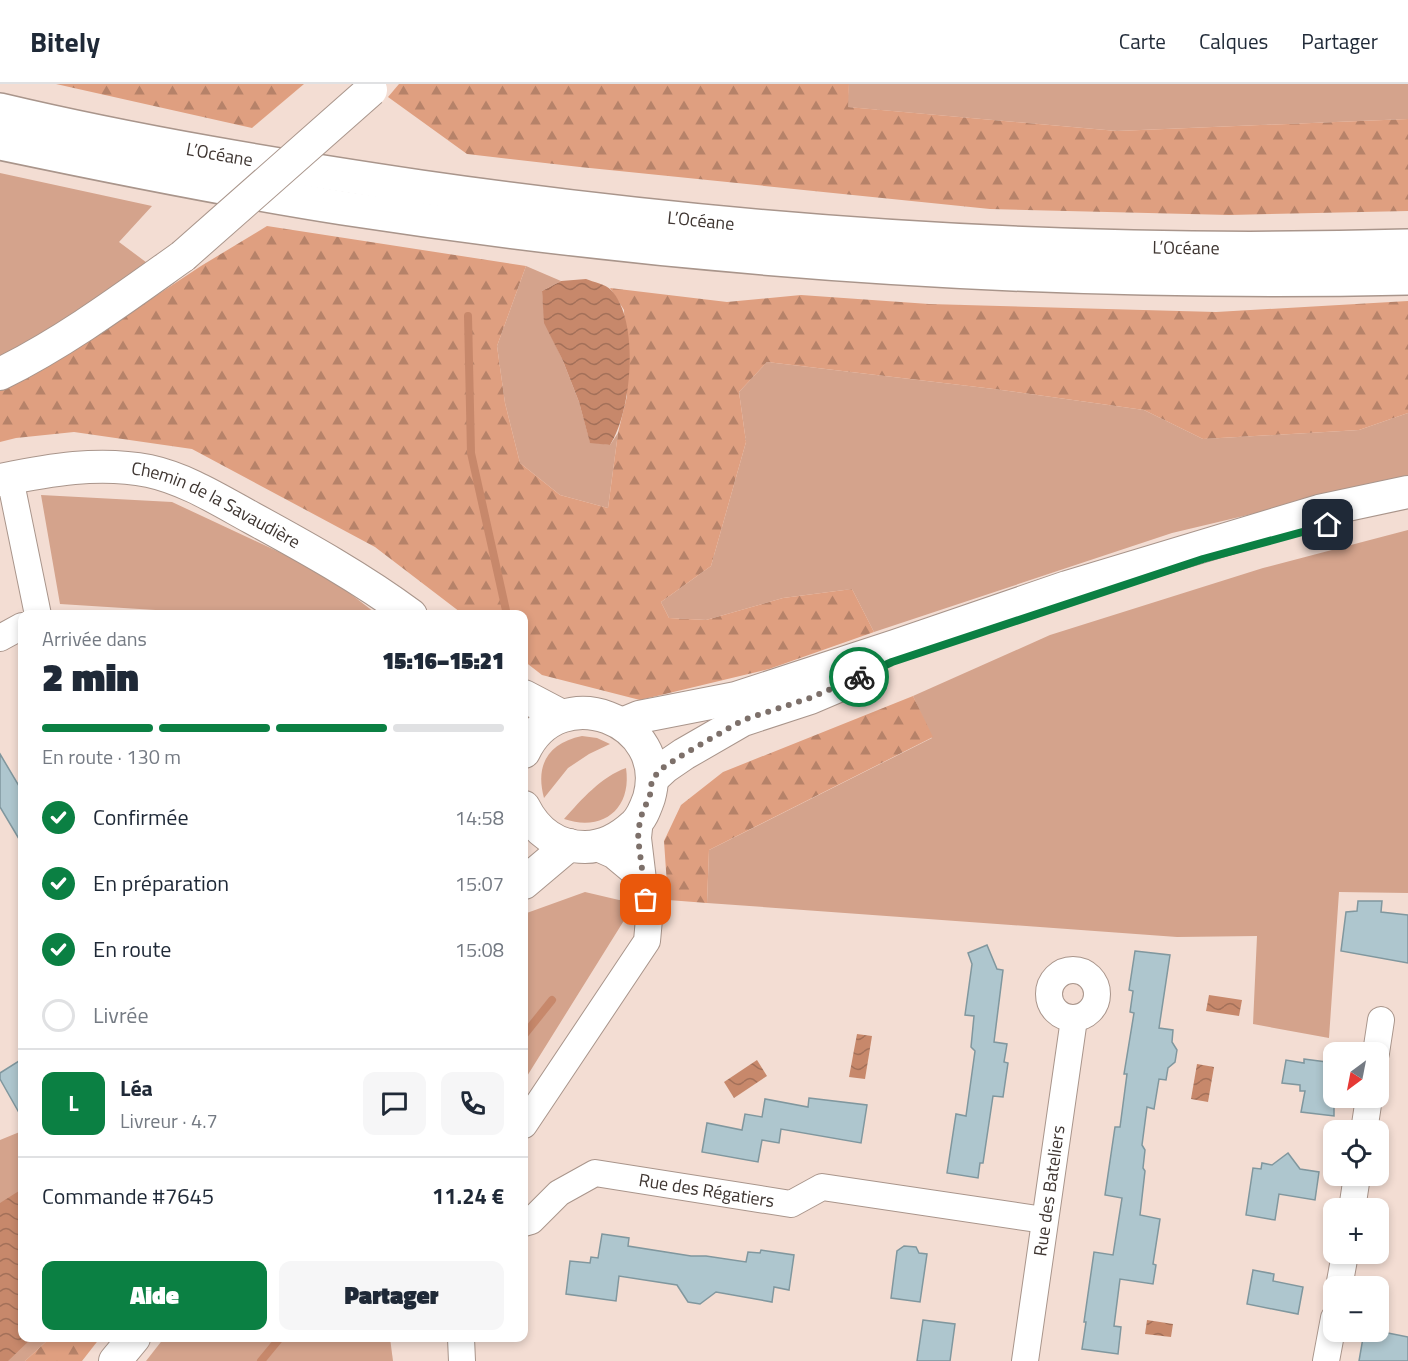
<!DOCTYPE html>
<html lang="fr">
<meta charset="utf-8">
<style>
:root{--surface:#fff;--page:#f6f6f7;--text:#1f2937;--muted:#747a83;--line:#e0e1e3;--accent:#0b8043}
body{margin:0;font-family:"Titillium Web",sans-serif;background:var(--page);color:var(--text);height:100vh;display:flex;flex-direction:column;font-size:22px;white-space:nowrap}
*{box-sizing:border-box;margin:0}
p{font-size:20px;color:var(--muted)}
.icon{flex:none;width:33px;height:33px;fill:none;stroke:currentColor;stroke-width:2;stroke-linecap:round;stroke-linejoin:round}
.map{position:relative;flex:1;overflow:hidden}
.details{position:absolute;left:18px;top:526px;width:510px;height:732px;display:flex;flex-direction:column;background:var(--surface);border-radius:12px;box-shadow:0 3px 9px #0003}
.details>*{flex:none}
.needle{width:39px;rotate:212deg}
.buttons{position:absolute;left:1323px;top:958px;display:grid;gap:12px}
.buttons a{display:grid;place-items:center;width:66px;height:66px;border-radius:12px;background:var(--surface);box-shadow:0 3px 9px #0003;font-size:30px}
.pin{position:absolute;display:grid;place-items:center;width:51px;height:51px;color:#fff;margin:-26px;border-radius:12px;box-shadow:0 3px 9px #0006}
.courier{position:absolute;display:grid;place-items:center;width:60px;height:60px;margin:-30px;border:4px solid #0b8043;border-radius:50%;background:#fff;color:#222;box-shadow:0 2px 8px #0007}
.head em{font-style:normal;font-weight:800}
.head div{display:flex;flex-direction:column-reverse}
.head{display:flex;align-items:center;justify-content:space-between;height:102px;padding:0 24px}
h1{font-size:39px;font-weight:800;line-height:45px}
.bar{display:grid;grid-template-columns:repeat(4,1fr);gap:9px 6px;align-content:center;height:72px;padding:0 24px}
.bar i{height:8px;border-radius:4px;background:var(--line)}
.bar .active{background:var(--accent)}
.bar p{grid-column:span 4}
.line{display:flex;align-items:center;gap:15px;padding:0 24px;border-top:2px solid var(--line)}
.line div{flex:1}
.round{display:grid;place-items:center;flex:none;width:63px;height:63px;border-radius:12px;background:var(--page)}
ol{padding:0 24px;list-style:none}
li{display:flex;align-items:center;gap:18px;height:66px}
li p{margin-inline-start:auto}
li .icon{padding:6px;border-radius:50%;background:var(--accent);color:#fff;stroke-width:4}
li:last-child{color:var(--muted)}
li i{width:33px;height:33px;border:3px solid var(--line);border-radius:50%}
.primary-button{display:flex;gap:12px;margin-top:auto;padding:12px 24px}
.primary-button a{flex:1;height:69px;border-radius:12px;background:var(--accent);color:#fff;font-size:24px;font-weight:800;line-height:69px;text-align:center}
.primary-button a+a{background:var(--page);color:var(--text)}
header{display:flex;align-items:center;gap:36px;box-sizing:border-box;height:84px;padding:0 30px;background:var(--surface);border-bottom:2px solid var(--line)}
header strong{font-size:28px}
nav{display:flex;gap:33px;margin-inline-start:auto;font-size:21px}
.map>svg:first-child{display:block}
.grass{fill:#d4a38c}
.forest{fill:url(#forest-firs)}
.water{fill:url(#water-waves)}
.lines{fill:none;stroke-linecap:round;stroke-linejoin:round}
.stream{stroke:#c7886b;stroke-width:8}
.building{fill:#aec6ce;stroke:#80979e;stroke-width:1.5}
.minor-casing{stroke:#a9958b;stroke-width:28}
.major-casing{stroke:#a9958b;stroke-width:34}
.highway-casing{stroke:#a9958b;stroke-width:36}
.minor{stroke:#fff;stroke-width:26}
.major{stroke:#fff;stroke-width:32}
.highway{stroke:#fff;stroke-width:33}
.major-bridge-casing{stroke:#a9958b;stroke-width:34;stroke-linecap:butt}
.major-bridge{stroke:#fff;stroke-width:32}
.done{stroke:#7d706a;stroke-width:6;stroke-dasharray:0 10.8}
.route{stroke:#0b8043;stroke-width:8}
.labels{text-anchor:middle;stroke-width:4.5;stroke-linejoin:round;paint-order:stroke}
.street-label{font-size:18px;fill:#3e3531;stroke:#feece3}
</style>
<header>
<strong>Bitely</strong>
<nav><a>Carte</a><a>Calques</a><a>Partager</a></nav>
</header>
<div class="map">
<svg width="1408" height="1277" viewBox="0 0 1408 1277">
<defs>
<pattern id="forest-firs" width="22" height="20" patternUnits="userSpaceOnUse" patternTransform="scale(1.5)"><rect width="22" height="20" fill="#df9f80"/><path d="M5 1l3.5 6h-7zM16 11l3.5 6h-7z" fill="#b68269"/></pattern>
<pattern id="water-waves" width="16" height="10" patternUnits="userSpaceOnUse" patternTransform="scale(1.5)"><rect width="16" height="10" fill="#c7886b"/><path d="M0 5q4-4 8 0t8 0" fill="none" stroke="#a37059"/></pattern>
</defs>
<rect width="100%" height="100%" fill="#f3ddd3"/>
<g class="grass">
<polygon points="849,0 1408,0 1408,35 1117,47 847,23"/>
<polygon points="0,89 152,122 119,158 174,199 89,256 0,302"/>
<polygon points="526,182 561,197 542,207 545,239 563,277 579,318 590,358 610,361 618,349 608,424 560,411 520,379 505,319 497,262"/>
<polygon points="767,278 994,305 1144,326 1203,355 1359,346 1408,329 1408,393 1172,449 874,548 852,505 783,514 706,536 669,534 661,518 711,482 746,358 739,308"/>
<polygon points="41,411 172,418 322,488 378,531 188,531 187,528 60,520"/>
<polygon points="1408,446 1408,809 1339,808 1329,954 1253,940 1257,852 1177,853 707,819 709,766 932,654 913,612 1050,551 1263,484"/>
<path d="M582 652 597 654 610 660 589 670 568 684 544 714C535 681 548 659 582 652Z"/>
<path d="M626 684C632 725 603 748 564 735 582 715 601 693 626 684Z"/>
<polygon points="585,808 619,816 638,814 524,997 524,830"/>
<polygon points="22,1047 22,1254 50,1254 25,1277 0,1277 0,1056"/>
<polygon points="164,1254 390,1254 393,1277 146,1277"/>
</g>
<g class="forest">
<polygon points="56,0 304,0 252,44"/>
<polygon points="399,0 849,0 848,23 1117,47 1408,35 1408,127 1229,131 990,125 580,83 467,70 388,13"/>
<polygon points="267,142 526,182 497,262 505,319 520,379 560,411 608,424 618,349 627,312 624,226 610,204 727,218 801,211 929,220 1216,228 1408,217 1408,329 1359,346 1203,355 1144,326 994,305 767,278 739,308 746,358 711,482 661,518 669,534 706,536 783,514 852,505 874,548 769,585 640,616 542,591 524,577 524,531 464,531 375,463 192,365 74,348 16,354 0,358 0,302 89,256 201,182"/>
<polygon points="913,612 933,653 709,766 707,819 668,816 664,757 681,721 723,688"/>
<polygon points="50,1254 100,1254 82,1277 25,1277"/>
</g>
<g class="water">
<path d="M586 195C593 198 606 200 611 206 640 236 632 328 610 361L590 359 579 318 563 277 544 239 542 207 561 197Z"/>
<polygon points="1209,911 1242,916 1239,932 1206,927"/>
<polygon points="857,950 872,952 865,995 849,993"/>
<polygon points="757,976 767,992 734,1014 724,998"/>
<polygon points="1197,980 1214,983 1208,1018 1191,1015"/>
<polygon points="22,1105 22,1254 32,1254 8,1277 0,1277 0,1119"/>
<polygon points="1147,1236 1173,1240 1171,1253 1145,1250"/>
</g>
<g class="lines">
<g class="stream">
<polyline points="468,232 471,369 507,531"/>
<polyline points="524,951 552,916"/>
<polyline points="261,1277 280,1254"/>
</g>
</g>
<g class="building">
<polygon points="0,670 22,707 22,760 0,723"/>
<polygon points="1358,817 1382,817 1381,828 1408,831 1408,879 1341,867 1346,828 1357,827"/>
<polygon points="987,861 997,885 1003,886 994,958 1007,960 1004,978 1008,979 1003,1013 993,1012 983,1079 980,1079 978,1094 947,1089 956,1030 966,1032 975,967 971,963 974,932 965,931 972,880 968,869"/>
<polygon points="1135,867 1170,871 1159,944 1173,946 1172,958 1177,966 1175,978 1168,984 1166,996 1159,995 1154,1025 1147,1023 1142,1061 1145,1066 1143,1084 1145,1087 1140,1131 1160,1135 1153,1180 1156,1181 1153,1200 1120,1195 1114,1242 1121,1243 1118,1270 1082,1265 1086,1238 1084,1238 1094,1168 1113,1171 1122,1114 1105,1111 1115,1043 1120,1043 1127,990 1124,990 1134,929 1130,928 1133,907 1129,906"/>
<polygon points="22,975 22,1034 0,995 0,989"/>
<polygon points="1304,975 1334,979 1334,1032 1301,1028 1305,1007 1300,1007 1300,1001 1282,999 1286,976 1304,979"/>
<polygon points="809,1014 867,1021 861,1059 781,1045 779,1059 762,1056 758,1078 702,1068 707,1039 742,1046 745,1030 762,1033 765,1015 808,1023"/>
<polygon points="1288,1069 1300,1085 1319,1088 1315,1116 1279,1110 1275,1136 1246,1131 1253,1084 1261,1085 1262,1079 1272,1081"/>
<polygon points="602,1150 629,1154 628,1162 691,1172 706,1172 746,1178 748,1168 760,1169 761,1166 794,1171 789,1206 774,1203 772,1218 716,1208 700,1220 688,1218 677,1201 619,1192 616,1217 566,1210 570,1177 590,1179 591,1173 598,1174"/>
<polygon points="904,1162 916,1163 919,1169 927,1170 920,1218 891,1214 897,1167"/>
<polygon points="1253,1186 1274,1190 1273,1197 1303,1203 1298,1230 1247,1220"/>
<polygon points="923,1236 955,1240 950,1277 917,1277"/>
<polygon points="1364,1248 1383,1248 1408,1253 1408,1277 1359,1277"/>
</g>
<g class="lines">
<g class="minor-casing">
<g id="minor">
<polyline points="10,394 38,531"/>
<polyline points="0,554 22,542"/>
<polyline points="595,763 613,771 643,796 638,754 640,735"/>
<circle cx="1073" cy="910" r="24"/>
<polyline points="1376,969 1381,936"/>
<polyline points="524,1041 647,857 649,835 643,796"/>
<polyline points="1364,1047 1369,1014"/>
<polyline points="1352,1125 1357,1092"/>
<path id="s1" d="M524 1139 531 1137 559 1109 595 1089 791 1120 822 1103 1044 1136"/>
<polyline points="1339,1203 1345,1170"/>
<polyline points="461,1254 462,1277"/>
<path id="s2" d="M1025 1277 1074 935"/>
<polyline points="1326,1277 1334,1234"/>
</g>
</g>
<g class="major-casing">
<g id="major">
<path d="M0 290C65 258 124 214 183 172"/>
<path id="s3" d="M0 396C49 386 99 377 149 387 186 395 219 416 252 434 307 464 361 494 411 531"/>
<polyline points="524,612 562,632"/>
<polyline points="622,640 639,633 736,614 895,562 1067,503 1319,427 1408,408"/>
<path d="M524 668C559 593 671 636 649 714 645 725 642 734 634 741 620 754 604 763 585 763 557 763 536 747 524 723"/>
<polyline points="652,695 665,683 684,670 743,636 810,614 857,594"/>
<polyline points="524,799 569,761"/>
<polyline points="115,1277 134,1254"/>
</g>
</g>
<g class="highway-casing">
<g id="highway">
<path id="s4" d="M0 26C139 59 280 82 421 103 747 150 1078 172 1408 162"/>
<path d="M0 59C114 83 228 106 343 124 695 178 1052 202 1408 194"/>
</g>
</g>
<use href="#minor" class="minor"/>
<use href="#major" class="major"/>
<use href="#highway" class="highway"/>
<g class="major-bridge-casing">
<polyline id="major-bridge" points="183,172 371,6"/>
</g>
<use href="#major-bridge" class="major-bridge"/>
</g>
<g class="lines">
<polyline class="done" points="646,816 638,754 640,735 650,711 652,695 664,683 684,670 743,636 810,614 859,593"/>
<polyline class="route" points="859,593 892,578 1203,475 1328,441"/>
</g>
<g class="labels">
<g class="street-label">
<text dy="6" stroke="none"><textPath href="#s4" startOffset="224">L’Océane</textPath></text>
<text dy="6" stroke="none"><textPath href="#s4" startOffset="710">L’Océane</textPath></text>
<text dy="6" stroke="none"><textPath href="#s4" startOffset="1196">L’Océane</textPath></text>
<text dy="6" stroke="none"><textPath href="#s3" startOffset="225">Chemin de la Savaudière</textPath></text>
<text dy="6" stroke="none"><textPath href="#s2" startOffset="172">Rue des Bateliers</textPath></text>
<text dy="6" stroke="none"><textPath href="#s1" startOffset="201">Rue des Régatiers</textPath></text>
</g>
</g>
</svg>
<div class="buttons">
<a><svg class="needle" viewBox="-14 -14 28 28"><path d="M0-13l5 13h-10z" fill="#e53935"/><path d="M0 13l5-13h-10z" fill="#747a83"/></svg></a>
<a><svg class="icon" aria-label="locate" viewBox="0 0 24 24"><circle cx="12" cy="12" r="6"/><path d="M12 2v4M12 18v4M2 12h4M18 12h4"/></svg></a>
<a>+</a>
<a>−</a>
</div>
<div class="pin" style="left:646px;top:816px;background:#ea580c"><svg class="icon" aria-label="bag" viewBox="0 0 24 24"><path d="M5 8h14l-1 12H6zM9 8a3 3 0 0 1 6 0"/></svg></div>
<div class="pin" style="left:1328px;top:441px;background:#1f2937"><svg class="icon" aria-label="home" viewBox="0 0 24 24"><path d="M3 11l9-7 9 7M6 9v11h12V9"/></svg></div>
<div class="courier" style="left:859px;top:593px"><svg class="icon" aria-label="bike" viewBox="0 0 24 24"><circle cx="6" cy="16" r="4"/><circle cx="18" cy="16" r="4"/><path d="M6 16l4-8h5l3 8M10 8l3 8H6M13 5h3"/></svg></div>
<section class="details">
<div class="head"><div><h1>2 min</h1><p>Arrivée dans</p></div><em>15:16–15:21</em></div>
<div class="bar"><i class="active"></i><i class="active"></i><i class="active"></i><i></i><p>En route · 130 m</p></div>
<ol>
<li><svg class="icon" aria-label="check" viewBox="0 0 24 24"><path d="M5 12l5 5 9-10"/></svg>Confirmée<p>14:58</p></li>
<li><svg class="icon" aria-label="check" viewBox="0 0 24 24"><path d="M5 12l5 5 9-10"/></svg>En préparation<p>15:07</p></li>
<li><svg class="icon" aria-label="check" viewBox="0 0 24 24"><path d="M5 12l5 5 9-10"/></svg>En route<p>15:08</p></li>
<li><i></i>Livrée</li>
</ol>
<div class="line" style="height:108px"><b class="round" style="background:var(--accent);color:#fff">L</b><div><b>Léa</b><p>Livreur · 4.7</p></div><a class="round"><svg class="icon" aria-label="chat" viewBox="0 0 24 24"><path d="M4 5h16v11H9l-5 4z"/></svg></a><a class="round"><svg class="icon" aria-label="phone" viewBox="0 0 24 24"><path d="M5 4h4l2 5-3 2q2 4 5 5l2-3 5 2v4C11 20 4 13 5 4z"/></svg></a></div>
<div class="line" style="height:78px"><div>Commande #7645</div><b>11.24 €</b></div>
<div class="primary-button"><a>Aide</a><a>Partager</a></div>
</section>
</div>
